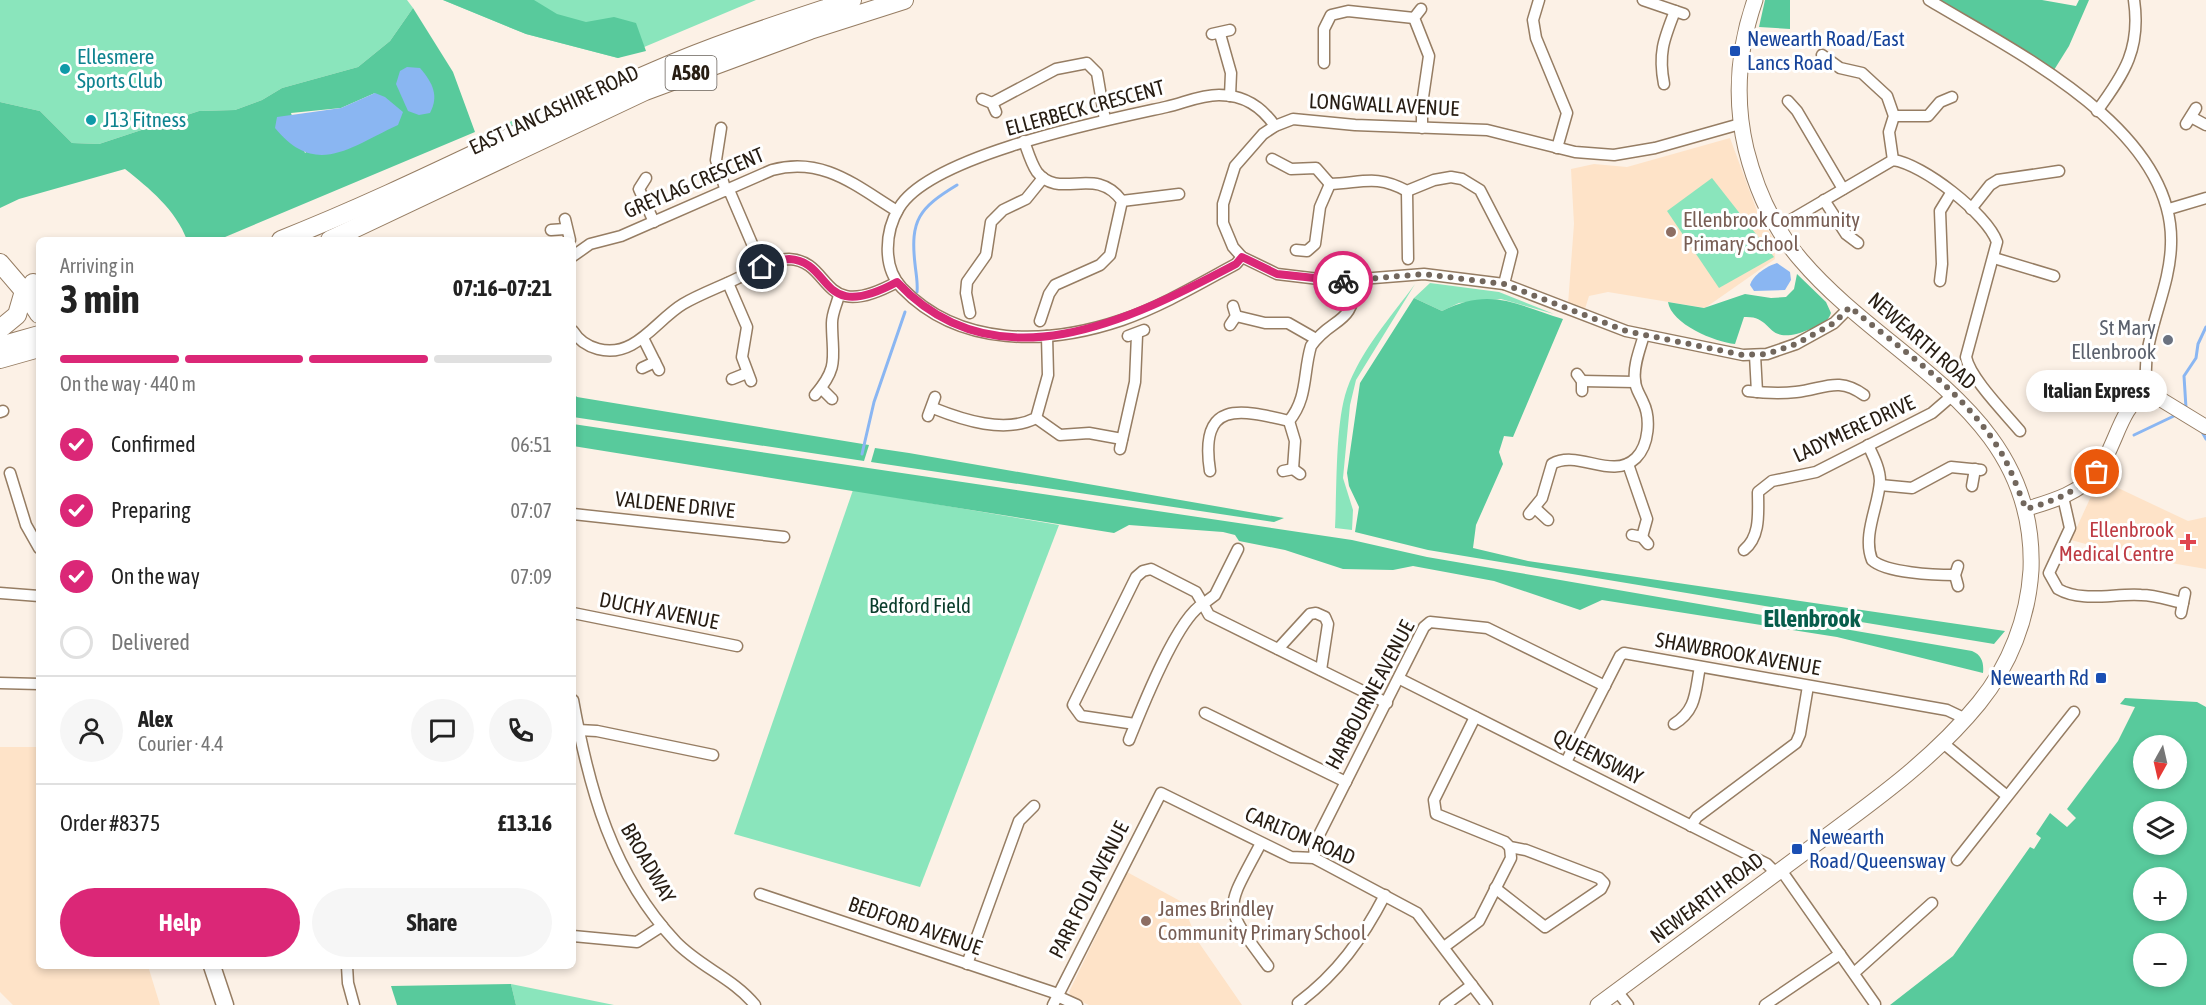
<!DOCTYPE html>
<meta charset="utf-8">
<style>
:root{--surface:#fff;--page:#f6f6f6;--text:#222;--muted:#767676;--line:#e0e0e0;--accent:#db2777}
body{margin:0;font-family:"Asap Condensed",sans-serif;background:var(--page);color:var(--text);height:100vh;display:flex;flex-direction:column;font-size:22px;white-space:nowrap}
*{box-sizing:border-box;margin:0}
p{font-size:20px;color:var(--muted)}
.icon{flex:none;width:33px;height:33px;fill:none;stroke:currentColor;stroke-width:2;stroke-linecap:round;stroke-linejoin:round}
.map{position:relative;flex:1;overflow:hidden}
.sheet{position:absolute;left:36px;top:237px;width:540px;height:732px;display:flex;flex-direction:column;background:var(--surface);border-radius:9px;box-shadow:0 3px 9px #0003}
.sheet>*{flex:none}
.needle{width:39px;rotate:188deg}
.controls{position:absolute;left:2133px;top:735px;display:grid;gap:12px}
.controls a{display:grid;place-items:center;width:54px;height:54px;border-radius:50%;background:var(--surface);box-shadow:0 3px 9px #0003;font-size:30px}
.pin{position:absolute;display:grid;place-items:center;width:51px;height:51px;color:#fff;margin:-26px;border:3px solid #fff;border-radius:50%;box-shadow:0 2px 6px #0007}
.courier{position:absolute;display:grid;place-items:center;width:60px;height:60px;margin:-30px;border:4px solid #db2777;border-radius:50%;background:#fff;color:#222;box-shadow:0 2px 8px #0007}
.bubble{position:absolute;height:42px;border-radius:21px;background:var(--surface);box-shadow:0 3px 9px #0003;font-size:20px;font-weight:700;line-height:42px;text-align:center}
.summary em{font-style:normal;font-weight:700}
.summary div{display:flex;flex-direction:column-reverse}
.summary{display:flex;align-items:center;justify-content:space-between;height:102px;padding:0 24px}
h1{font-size:39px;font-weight:700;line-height:45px}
.bar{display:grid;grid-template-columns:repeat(4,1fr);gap:9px 6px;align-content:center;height:72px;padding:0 24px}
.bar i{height:8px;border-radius:4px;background:var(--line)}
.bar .current{background:var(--accent)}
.bar p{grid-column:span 4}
.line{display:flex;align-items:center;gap:15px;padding:0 24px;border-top:2px solid var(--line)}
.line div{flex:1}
.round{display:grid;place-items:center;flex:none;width:63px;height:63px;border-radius:32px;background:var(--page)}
ol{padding:0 24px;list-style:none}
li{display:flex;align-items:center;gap:18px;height:66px}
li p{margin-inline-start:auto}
li .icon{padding:6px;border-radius:50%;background:var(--accent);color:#fff;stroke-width:4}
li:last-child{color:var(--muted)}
li i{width:33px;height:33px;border:3px solid var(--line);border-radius:50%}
.cta{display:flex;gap:12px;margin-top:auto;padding:12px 24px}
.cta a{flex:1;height:69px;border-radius:36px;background:var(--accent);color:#fff;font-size:24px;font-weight:700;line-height:69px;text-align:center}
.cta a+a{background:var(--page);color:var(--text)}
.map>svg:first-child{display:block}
.built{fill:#fee3c8}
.green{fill:#8ae5bc}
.forest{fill:#58ca9c;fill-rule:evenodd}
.water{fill:#8ab6f2}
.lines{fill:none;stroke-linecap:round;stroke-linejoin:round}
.stream{stroke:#8ab6f2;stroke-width:3}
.minor-casing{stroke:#967d63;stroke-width:13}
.tertiary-casing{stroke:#967d63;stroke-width:16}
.secondary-casing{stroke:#967d63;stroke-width:17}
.primary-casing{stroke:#967d63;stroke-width:19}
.trunk-casing{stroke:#967d63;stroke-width:20}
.minor{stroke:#fff;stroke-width:10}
.tertiary{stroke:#fff;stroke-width:14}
.secondary{stroke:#fff;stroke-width:15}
.primary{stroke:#fff;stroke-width:16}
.trunk{stroke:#fff;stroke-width:18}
.done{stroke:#72675d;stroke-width:6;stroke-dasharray:0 10.8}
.route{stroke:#db2777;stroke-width:8}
.transit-dot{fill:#1a4fb4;stroke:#fff;stroke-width:2}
.culture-dot{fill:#0f9aa8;stroke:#fff;stroke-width:2}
.education-dot{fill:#8d6e63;stroke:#fff;stroke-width:2}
.worship-dot{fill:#6b7280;stroke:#fff;stroke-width:2}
.health-dot{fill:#e0444e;stroke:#fff;stroke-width:2}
.labels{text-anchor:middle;stroke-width:6;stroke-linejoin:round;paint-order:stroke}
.shield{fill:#fff;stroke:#68615a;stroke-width:1.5}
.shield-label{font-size:20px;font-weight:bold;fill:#271d13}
.transit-label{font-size:21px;fill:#164399;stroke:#fff;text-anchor:start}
.culture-label{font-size:21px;fill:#0d838f;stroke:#fff;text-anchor:start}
.street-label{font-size:21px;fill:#271d13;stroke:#fff}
.education-label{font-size:21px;fill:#785e54;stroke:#fff;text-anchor:start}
.worship-label{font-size:21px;fill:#5b616d;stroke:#fff;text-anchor:end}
.health-label{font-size:21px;fill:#be3a42;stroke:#fff;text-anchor:end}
.park-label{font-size:21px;fill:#0a3d2b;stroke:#fff}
.quarter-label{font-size:24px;font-weight:bold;fill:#065d4b;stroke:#fff}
</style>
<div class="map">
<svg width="2206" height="1005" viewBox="0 0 2206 1005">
<rect width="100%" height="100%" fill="#fcf1e6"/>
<g class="built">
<polygon points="1730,138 1757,211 1774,240 1775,259 1705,308 1608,292 1589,296 1584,312 1568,304 1574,224 1571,169 1594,164 1627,167"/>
<polygon points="2099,479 2188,521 2206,517 2206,569 2130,556 2071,540"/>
<polygon points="0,747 39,747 39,966 148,966 160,1005 13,1005 0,992"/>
<polygon points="1127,872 1182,902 1197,940 1242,1005 1089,1005 1072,998 1069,992"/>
</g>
<g class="green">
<polygon points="0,0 407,0 413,8 390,41 358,67 282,88 262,100 235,110 199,111 99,144 72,143 40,111 0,102"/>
<polygon points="443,0 756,0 618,58 526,34"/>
<polygon points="604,78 609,82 470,146 503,125"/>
<polygon points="1712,178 1774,257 1719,288 1667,211"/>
<polygon points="1430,283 1499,292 1554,314 1501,299 1459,303 1442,311 1414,298"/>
<path d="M1415 284 1356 380 1350 405 1343 478 1353 510 1352 530 1335 528C1337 490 1335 423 1347 389 1361 350 1391 317 1415 284Z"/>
<polygon points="853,490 1059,525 920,887 734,834"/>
<polygon points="511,984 614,1005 516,1005"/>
</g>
<g class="forest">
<polygon points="443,0 534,0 557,14 586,22 614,17 636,23 646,51 618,58 526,34"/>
<polygon points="1765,0 1790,0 1790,29 1759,27"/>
<polygon points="1937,0 2042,0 2076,6 2079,0 2089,0 2069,46 2054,70"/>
<path d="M413 8 453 72 475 132 218 240H187C176 210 149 188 125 169L19 199 0 208V102L40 111 72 143 99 144 199 111 235 110 262 100 282 88 358 67 390 41ZM375 93 305 153 291 113 341 108Z"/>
<path d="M1797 274 1826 302 1831 313C1828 322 1822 324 1813 328 1762 350 1777 315 1744 317L1735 344C1715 342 1671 324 1668 302L1704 308 1745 294 1771 298 1786 297 1794 289Z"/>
<path d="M1414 298 1442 311C1490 287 1515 304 1563 319L1513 437 1504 436 1499 452 1503 464 1476 525 1473 548 1528 561 2005 631 1994 644 1428 550 1355 532 1359 507 1349 486 1347 473 1360 383Z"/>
<polygon points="573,393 577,397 869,445 864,461 573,417"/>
<path d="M573 424 1352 540 1427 557 1972 651C1982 655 1984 663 1983 673L1837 637 1602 600 1580 610 1494 581 1413 566 1393 570 1343 569 1285 550 1239 541 1235 535 1223 532 1129 525 1114 533 573 446Z"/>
<polygon points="875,448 909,453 1284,518 1274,522 871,462"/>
<path d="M2125 698 2197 702 2206 707V1005H1890L1953 956 2030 847 2034 849 2041 838 2036 834 2050 813 2067 827 2076 818 2067 809 2118 741 2135 707 2120 704ZM2144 746H2176V778H2144ZM2144 812H2176V844H2144ZM2144 878H2176V910H2144ZM2144 944H2176V976H2144Z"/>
<polygon points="511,984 516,1005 397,1005 391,986"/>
</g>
<g class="water">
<path d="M407 67 420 68C433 83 439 96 430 113L419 115 408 111 396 84 400 71Z"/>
<path d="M375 93 385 97 403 112 398 125C350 147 316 178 275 128L277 117 341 108Z"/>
<path d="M1777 263 1790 272 1791 280 1785 290 1754 291 1750 285C1753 275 1767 266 1777 263Z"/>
</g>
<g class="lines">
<g class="stream">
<path d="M917 292C918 283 916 274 915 264 910 220 919 208 957 185"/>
<polyline points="2184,410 2186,408 2184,376 2196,358 2198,344 2206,327"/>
<polyline points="2201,430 2206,439"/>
<polyline points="2134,435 2176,415"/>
<polyline points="862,454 874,402 905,312"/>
</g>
<g class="minor-casing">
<g id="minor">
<polyline points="1539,0 1533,20 1536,38 1567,113 1557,148"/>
<polyline points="1643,0 1684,14"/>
<path d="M1929 0C2013 51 2175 128 2171 244 2170 295 2139 339 2147 391"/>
<polyline points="1421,9 1414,18 1429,56 1422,104 1422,128"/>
<polyline points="1212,34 1230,30"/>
<polyline points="1220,34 1231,73 1230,96"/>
<polyline points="1822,55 1840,68 1862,73 1887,96 1894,116 1889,132 1893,160"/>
<polyline points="1324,63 1324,29 1331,15 1348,11 1414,18"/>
<path d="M1664 84C1658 53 1664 39 1675 11"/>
<polyline points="982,99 992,103 996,112"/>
<polyline points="1788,101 1797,111 1843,189"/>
<polyline points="992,103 1056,69 1087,63 1097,73 1105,120"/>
<path d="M2097 111C2125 73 2141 48 2134 0"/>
<polyline points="1894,116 1928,116 1940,102 1952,97"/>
<polyline points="2191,117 2206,125"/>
<polyline points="1740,124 1655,148 1614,155 1575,152 1487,130 1355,125 1293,119 1275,126 1263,134 1235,166 1223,204 1223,223 1233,247 1242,257 1277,274 1336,281 1424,274 1504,284 1626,331 1743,355 1767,354 1796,344 1834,323 1850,307"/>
<polyline points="2186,124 2196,108"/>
<polyline points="721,128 716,160 726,191"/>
<path d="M1024 141C1028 152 1031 163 1037 172 1060 201 1095 164 1122 201L1110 255 1100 265 1055 285 1049 294 1040 321"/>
<path d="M1272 159 1291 169 1316 168 1330 184C1362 183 1376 174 1407 191L1434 180 1451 177 1462 179 1480 190 1512 252 1504 284"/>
<polyline points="646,178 639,189 654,222"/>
<polyline points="729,190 762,267"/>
<polyline points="1407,191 1408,259"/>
<polyline points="1824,200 1846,234 1858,243"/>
<polyline points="1122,201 1179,194"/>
<polyline points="1971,209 1990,185 1998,180 2059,171"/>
<polyline points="2169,209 2206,198"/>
<polyline points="565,219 570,240"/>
<path d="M1777 228 1893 160C1923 164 1987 214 1997 242L1966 357C1970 378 2005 413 2020 431"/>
<polyline points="551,230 565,229"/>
<polyline points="1296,250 1307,251 1315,244 1320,207 1330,184"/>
<path d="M573 256 590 244 621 236 772 170C823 156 856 186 897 211"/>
<path d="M1242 257 1236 264C1199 284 1162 306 1122 320 1048 345 960 348 902 288 882 267 885 231 899 208 930 155 1107 120 1166 107 1184 103 1200 95 1219 95 1244 95 1261 106 1275 126"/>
<polyline points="1994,258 2054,276"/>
<polyline points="1940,281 1942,264 1940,211 1951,193"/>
<polyline points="728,283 747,327 742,357 751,381"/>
<polyline points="970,313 966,293 967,282 986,255 991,222 1003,210 1026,199 1043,178"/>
<polyline points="1236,316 1265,323 1288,323 1316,339"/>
<polyline points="1230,325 1236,316 1233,306"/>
<path d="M573 331C579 341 587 346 598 349 635 359 656 320 683 304 700 294 720 287 738 278 752 272 772 259 789 259 834 261 818 325 897 282"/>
<polyline points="1128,336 1144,330"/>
<polyline points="643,338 659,370"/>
<polyline points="1755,355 1757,392"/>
<polyline points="642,368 655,362"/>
<polyline points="1577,374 1582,381 1582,391"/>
<polyline points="732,379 747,373"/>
<polyline points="1582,381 1635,382"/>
<polyline points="821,388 832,399"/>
<path d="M1748 391C1763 393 1780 394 1796 392 1824 389 1838 376 1864 395"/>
<path d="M815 395C840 366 832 357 832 323 832 313 837 304 839 295"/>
<path d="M933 408C963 420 1005 434 1036 418L1048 375 1047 336"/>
<polyline points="0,412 3,411"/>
<polyline points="928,416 935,397"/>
<polyline points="1036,418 1060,435 1089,433 1122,439"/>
<polyline points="1289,421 1295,441 1293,469"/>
<path d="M1868 445C1873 456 1880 468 1880 481 1879 505 1862 535 1872 560 1886 573 1935 575 1955 575"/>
<polyline points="1120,449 1135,382 1137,335"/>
<polyline points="1628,464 1647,519 1642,537"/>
<path d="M1210 471C1199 400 1239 409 1289 421 1308 398 1303 373 1311 346 1333 315 1353 328 1356 280"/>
<polyline points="1283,471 1293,469 1300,474"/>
<polyline points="10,473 26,525 39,548"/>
<polyline points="1880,485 1912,488 1951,467 1981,470"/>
<polyline points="1972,486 1975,469"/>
<path d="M2063 497 2070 528 2049 573 2058 589C2082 603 2115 593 2141 595 2155 595 2169 600 2183 603"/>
<polyline points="1535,508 1548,520"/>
<polyline points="573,514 784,537"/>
<path d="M1529 514 1542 498 1552 464C1578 449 1612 481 1636 458 1649 445 1651 418 1643 402 1640 394 1635 389 1635 380 1633 366 1640 349 1644 335"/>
<polyline points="1632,535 1642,537 1648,544"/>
<polyline points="1238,549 1215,595 1203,604 1209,615 1387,703"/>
<path d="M1744 550C1761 536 1758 512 1758 492L1772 481 1816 472 1932 413 1954 394"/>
<polyline points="1958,586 1955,575 1958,566"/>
<polyline points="0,593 39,596"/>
<polyline points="573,613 737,646"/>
<polyline points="2181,613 2185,593"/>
<polyline points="1278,649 1310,614 1316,613 1325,617 1328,624 1321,670"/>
<polyline points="1400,679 1767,864 1776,873"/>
<polyline points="0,683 39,684"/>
<path d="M573 700C589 789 612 874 676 942 700 967 733 978 755 1005"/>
<polyline points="1205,713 1346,782"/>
<polyline points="1475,717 1434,800 1436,814 1505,842 1510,847 1526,850 1599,878 1604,883 1601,889 1545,927 1495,888"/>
<path d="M1674 724C1697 710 1695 691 1700 667"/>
<polyline points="578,730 597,731 713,755"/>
<path d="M1129 740C1141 710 1177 618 1203 604L1196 592 1151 569 1143 571 1136 577 1073 705 1081 716 1135 724"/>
<polyline points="1943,743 2007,796"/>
<polyline points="1566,762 1620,656 1624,653 1947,710 1966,719"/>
<polyline points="1691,826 1697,817 1796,743 1800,734 1808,686"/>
<path d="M1261 843C1225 912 1221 903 1268 966"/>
<polyline points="1314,858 1315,843 1424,627 1430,622 1487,628 1605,686"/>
<polyline points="1957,860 2074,712"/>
<polyline points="1781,870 1875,1004"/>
<polyline points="760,894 1058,994"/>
<polyline points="573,936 637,942 662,926"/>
<polyline points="1444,947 1479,921 1511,858 1510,847"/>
<polyline points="967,964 1019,821 1034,806"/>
<polyline points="347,966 348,983 354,1005"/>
<polyline points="1854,973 1932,903"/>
<polyline points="1617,991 1628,1005"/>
<polyline points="1057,996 1077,1005"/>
<path d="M1298 1003C1338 973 1362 939 1385 895"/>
<polyline points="1053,1005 1161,793 1291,857 1314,858 1417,913 1487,1005"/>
<polyline points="1445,1005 1472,985"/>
<polyline points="1765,1005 1840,954"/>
</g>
</g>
<g class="tertiary-casing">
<path id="tertiary" d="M2026 509C2052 501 2078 494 2096 473 2117 447 2118 409 2147 391L2206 427"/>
</g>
<g class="secondary-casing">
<path id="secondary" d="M1598 1005C1667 954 1736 903 1805 852 1867 806 1930 763 1979 703 2010 665 2028 618 2031 570 2037 411 1888 362 1801 260 1774 229 1756 189 1746 149 1734 98 1738 49 1755 0"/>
</g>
<g class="primary-casing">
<polyline id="primary" points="212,966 225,1005"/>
</g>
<g class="trunk-casing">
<g id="trunk">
<path d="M281 240C408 190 529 125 655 71 719 43 786 22 852 0"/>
<polyline points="330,240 645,91 810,30 904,0"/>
<polyline points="0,263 24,291 39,314"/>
<polyline points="33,283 39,286"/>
<polyline points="0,329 17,315 24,291"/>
<polyline points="0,346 39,335"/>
<polyline points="0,359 39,348"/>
</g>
</g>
<use href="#minor" class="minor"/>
<use href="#tertiary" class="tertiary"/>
<use href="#secondary" class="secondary"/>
<use href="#primary" class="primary"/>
<use href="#trunk" class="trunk"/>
</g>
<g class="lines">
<path class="done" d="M1343 281 1424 274 1504 284 1626 331 1743 355 1767 354 1796 344 1834 323 1850 307C1900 349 1961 389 1997 446 2010 465 2017 488 2026 509 2054 501 2076 492 2097 472"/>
<path class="route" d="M762 267C770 264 780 259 789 259 834 261 817 325 897 282 996 388 1130 320 1236 264L1242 257 1277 274 1343 281"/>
</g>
<g class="transit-dot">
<rect x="1729" y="45" width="12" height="12" rx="3"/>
<rect x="2095" y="672" width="12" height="12" rx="3"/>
<rect x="1791" y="843" width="12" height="12" rx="3"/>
</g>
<g class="culture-dot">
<circle cx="65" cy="69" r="6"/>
<circle cx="91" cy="120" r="6"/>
</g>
<g class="education-dot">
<circle cx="1671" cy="232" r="6"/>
<circle cx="1146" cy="921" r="6"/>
</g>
<circle class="worship-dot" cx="2168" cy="340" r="6"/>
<path class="health-dot" d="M2185 533h6v6h6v6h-6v6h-6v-6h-6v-6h6z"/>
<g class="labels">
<rect class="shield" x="665.5" y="56" width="51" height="34" rx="4.5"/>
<g class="shield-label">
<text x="691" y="80">A580</text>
</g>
<g class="transit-label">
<text x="1747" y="46">Newearth Road/East<tspan x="1747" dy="24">Lancs Road</tspan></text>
<text x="2089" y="685" text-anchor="end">Newearth Rd</text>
<text x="1809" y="844">Newearth<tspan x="1809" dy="24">Road/Queensway</tspan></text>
</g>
<g class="culture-label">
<text x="77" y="64">Ellesmere<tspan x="77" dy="24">Sports Club</tspan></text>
<text x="103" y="127">J13 Fitness</text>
</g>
<g class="street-label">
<text transform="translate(1384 105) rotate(3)" y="7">LONGWALL AVENUE</text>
<text transform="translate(1085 108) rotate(-15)" y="7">ELLERBECK CRESCENT</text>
<text transform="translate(554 110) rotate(-25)" y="7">EAST LANCASHIRE ROAD</text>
<text transform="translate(694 183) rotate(-23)" y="7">GREYLAG CRESCENT</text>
<text transform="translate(1922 341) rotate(41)" y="7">NEWEARTH ROAD</text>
<text transform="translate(1854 429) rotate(-25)" y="7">LADYMERE DRIVE</text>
<text transform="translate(675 505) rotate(6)" y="7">VALDENE DRIVE</text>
<text transform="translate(659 611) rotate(11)" y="7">DUCHY AVENUE</text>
<text transform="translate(1738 654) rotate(10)" y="7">SHAWBROOK AVENUE</text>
<text transform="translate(1370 695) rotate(-62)" y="7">HARBOURNE AVENUE</text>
<text transform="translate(1598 757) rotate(27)" y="7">QUEENSWAY</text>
<text transform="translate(1300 836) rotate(23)" y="7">CARLTON ROAD</text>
<text transform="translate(648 863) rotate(60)" y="7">BROADWAY</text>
<text transform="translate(1089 890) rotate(-63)" y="7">PARR FOLD AVENUE</text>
<text transform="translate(1707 898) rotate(-37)" y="7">NEWEARTH ROAD</text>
<text transform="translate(915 926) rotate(19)" y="7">BEDFORD AVENUE</text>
</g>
<g class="education-label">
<text x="1683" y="227">Ellenbrook Community<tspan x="1683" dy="24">Primary School</tspan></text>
<text x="1158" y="916">James Brindley<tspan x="1158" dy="24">Community Primary School</tspan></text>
</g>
<g class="worship-label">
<text x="2156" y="335">St Mary<tspan x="2156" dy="24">Ellenbrook</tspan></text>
</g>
<g class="health-label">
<text x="2174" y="537">Ellenbrook<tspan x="2174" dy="24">Medical Centre</tspan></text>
</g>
<g class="park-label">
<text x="920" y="613">Bedford Field</text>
</g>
<g class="quarter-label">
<text x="1812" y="627">Ellenbrook</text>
</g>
</g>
</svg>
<div class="controls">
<a><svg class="needle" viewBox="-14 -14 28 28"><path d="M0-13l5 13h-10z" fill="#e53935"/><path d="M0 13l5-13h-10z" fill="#767676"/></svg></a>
<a><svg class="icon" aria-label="layers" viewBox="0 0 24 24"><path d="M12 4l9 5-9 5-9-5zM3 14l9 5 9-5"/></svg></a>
<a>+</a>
<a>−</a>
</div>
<div class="pin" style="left:2097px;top:472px;background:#ea580c"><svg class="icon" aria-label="bag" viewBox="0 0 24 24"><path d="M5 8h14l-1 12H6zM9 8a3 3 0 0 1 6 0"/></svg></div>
<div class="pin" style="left:762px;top:267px;background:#1f2937"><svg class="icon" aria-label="home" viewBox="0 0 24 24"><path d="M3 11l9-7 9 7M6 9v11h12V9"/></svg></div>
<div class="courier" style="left:1343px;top:281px"><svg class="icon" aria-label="bike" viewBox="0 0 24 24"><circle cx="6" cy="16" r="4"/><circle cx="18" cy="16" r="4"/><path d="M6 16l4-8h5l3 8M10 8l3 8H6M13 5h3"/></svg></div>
<div class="bubble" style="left:2026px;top:370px;width:141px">Italian Express</div>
<section class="sheet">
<div class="summary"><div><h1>3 min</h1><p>Arriving in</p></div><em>07:16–07:21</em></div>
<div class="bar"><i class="current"></i><i class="current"></i><i class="current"></i><i></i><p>On the way · 440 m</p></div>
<ol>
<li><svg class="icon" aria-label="check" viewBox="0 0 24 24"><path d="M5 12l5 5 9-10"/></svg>Confirmed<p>06:51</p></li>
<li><svg class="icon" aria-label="check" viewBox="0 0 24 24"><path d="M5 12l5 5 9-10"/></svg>Preparing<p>07:07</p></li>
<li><svg class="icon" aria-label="check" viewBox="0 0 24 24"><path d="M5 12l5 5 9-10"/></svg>On the way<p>07:09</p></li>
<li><i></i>Delivered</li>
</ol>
<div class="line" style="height:108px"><a class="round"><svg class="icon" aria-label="person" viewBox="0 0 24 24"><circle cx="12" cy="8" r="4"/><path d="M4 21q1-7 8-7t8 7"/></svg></a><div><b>Alex</b><p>Courier · 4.4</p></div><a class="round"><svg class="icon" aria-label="chat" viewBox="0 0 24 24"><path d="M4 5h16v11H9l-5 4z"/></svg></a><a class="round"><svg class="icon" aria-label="phone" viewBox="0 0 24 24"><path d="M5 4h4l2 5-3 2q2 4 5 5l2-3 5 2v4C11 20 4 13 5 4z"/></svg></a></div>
<div class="line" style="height:78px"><div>Order #8375</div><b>£13.16</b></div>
<div class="cta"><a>Help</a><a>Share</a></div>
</section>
</div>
